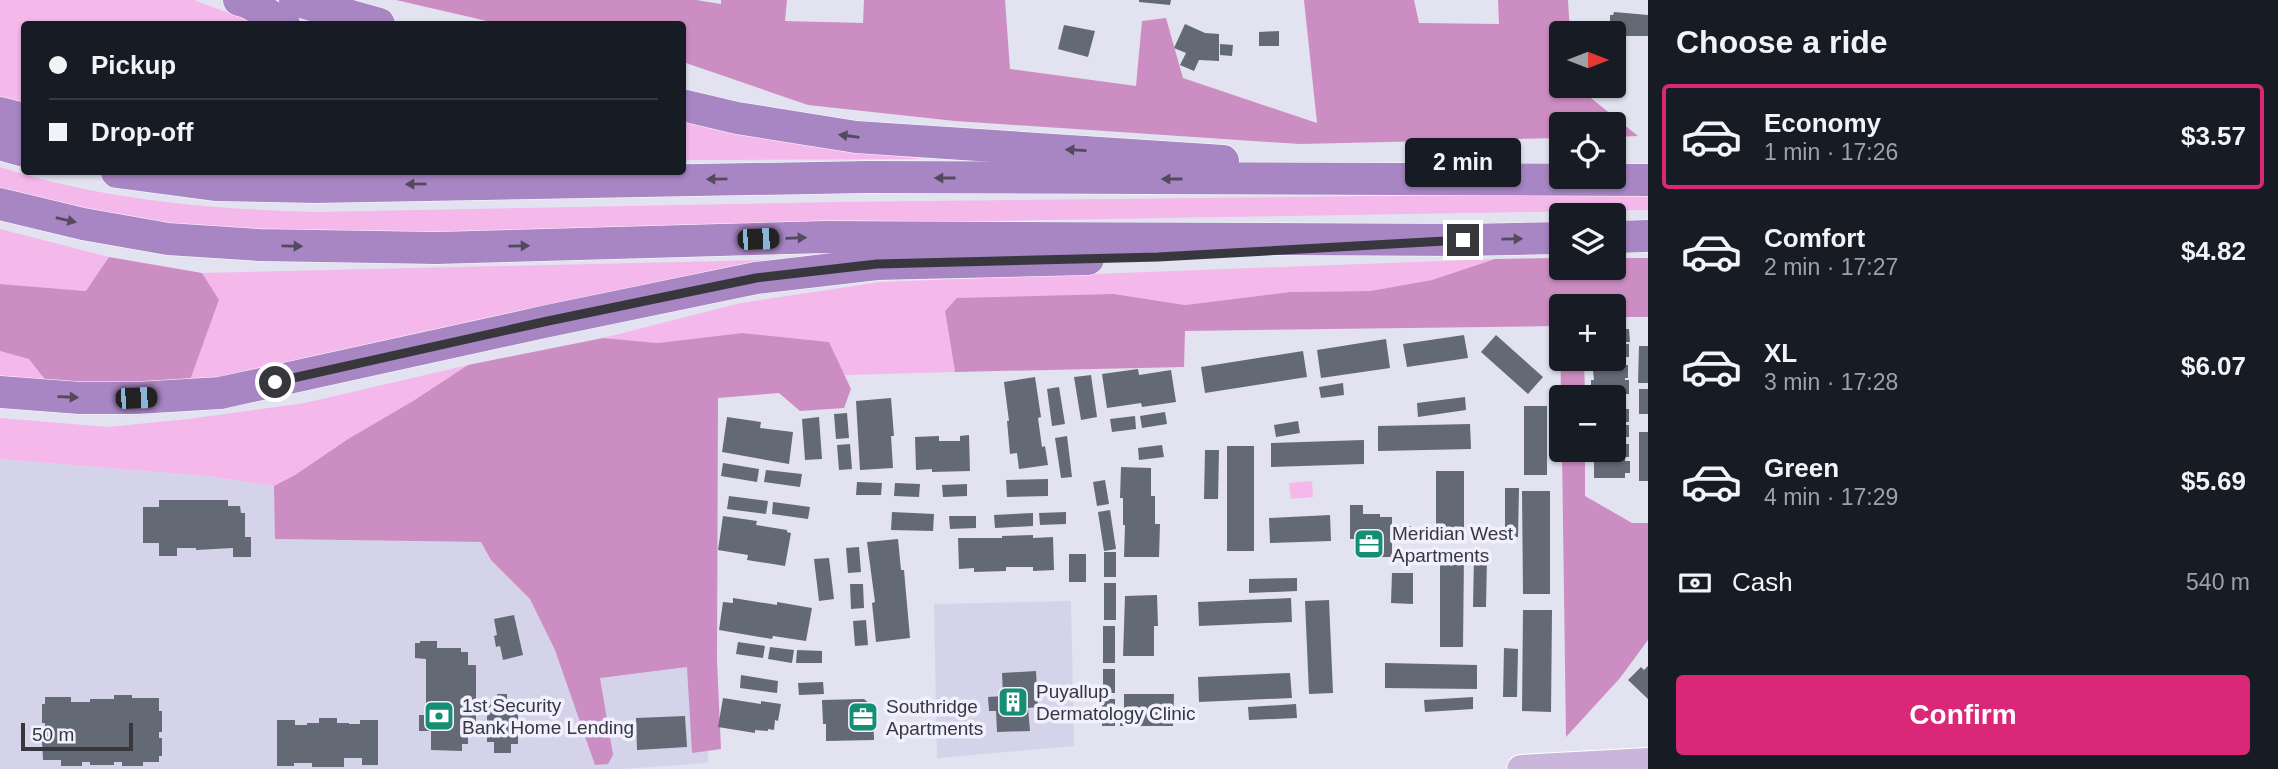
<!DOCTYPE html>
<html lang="en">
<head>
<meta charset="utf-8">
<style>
	:root { --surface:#171b24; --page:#242831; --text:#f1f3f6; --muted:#9ea1a6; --line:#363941; --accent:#db2777 }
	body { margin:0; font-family:Arial,sans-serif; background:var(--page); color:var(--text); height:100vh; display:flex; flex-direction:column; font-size:26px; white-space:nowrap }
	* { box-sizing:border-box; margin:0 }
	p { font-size:23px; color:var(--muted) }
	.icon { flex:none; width:38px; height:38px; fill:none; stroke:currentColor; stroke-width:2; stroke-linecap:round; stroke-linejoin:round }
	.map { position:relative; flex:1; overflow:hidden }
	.sheet { display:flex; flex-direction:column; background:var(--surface); width:630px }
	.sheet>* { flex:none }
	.hud { position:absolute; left:21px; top:21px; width:665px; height:154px; border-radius:7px; box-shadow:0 2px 5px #0004; display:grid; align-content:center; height:154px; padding:0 28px; background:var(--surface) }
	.needle { width:46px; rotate:90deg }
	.controls { position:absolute; left:1549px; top:21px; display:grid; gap:14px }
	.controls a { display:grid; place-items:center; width:77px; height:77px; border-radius:7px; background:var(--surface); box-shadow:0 2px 5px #0004; font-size:35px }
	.scale { position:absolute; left:21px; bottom:18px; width:112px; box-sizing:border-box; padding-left:7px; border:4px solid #38373d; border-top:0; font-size:19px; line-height:24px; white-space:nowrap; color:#38373d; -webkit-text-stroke:5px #f0f0fe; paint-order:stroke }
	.end { position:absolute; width:32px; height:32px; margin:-16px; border:9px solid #38373d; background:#fff; box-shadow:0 0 0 4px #fff }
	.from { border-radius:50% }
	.bubble { position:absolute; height:49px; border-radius:7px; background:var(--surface); box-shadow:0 2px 5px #0004; font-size:23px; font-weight:600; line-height:49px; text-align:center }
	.car { position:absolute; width:21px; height:42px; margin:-21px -10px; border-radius:9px; box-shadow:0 0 5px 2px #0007; background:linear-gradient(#222 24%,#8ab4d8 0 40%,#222 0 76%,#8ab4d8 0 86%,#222 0) }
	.hud b { display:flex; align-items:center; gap:24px; height:66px; font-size:26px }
	.hud b+b { border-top:2px solid var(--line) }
	.hud i { width:18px; height:18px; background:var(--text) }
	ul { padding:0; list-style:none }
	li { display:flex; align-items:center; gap:21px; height:105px; margin:0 14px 10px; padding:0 14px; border:4px solid transparent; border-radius:7px }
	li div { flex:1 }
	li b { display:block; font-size:26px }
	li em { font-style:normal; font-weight:600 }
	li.selected { border-color:var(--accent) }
	li>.icon { width:63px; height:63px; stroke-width:1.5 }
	h2 { padding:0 28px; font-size:32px; line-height:84px }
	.pay { display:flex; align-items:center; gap:18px; height:77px; padding:0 28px; font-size:26px }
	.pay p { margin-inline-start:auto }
	.action { display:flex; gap:14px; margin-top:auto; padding:14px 28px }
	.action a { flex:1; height:80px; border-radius:7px; background:var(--accent); color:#fff; font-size:28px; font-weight:600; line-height:80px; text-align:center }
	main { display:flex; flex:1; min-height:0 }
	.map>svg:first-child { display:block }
</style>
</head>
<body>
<main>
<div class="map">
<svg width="1648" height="769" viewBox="0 0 1648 769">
	<rect width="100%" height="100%" fill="#e2e2f1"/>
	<!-- built -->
	<g fill="#d4d3e9">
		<path d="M0 459 208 476 274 486 276 539 703 546 708 763 624 769H0Z"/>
		<path d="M1071 601 1074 746 937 758 934 604Z"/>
	</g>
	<!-- green -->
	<g fill="#f4b8ea">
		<path d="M0 0H194L258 24H24V107L0 101Z"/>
		<path d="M682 120 778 139 920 159 683 160Z"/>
		<path d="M0 167C101 200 209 209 315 212L837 202 1648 193V210L988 221 388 234 184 230 96 213 0 189Z"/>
		<path d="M0 229 109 257 87 291 0 284Z"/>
		<path d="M847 258 332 357 189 383 219 301 202 273Z"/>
		<path d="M1495 259 1432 280 1370 291 1290 292 1185 305 1114 294 945 312 955 372 844 375 829 342 742 333 658 343 603 338 741 303 881 282Z"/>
		<path d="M0 351 29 359 53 390 0 380Z"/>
		<path d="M468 365 413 401 348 439 295 475 274 486 208 476 0 459V418L108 427 188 419 305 403Z"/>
		<path d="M1312 481 1313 497 1291 499 1289 483Z"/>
	</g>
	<!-- forest -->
	<g fill="#cc8ec2">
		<path d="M396 0H696L721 4V0H787L785 21 863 23 864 0H1005L1010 69 1136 86 1142 21 1166 18 1183 78 1317 123 1304 0H1414L1419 23 1499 24 1498 0H1568L1570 33H1561V86H1576L1638 136 1614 137V124H1561V138L1300 144 955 121 808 105 683 62 682 24H500Z"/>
		<path d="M109 257 202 273 219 300 189 383 53 390 29 359 0 351V284L86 291Z"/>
		<path d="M1561 258V268H1614V258H1648V317H1614V306H1561V359H1584L1585 397H1561L1560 326 1185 331 1184 367 955 372 945 311 957 298 1114 294 1185 305 1290 292 1370 291 1432 280 1495 259Z"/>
		<path d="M742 333 829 342 851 389 844 408 800 411 779 393 718 398 717 660 721 749 692 753 687 667 600 678 613 755 608 764 595 765 555 650 530 599 491 560 481 542 275 539 274 486 295 475 348 439 413 401 468 365 603 338 658 343Z"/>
		<path d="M1562 450H1585V496L1632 523H1648V640L1620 678 1566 737Z"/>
	</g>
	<!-- building -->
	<g fill="#646a75">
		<path d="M1139 0H1171L1170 5 1139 2Z"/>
		<path d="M1614 12 1648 15V36H1614V33H1610V15H1613Z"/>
		<path d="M1185 24 1205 33 1219 34V61L1199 60 1194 71 1180 65 1186 53 1174 48Z"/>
		<path d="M1064 25 1095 31 1088 57 1058 49Z"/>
		<path d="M1279 31V46H1259V32Z"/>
		<path d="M1220 44 1233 45 1232 56 1220 55Z"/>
		<path d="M1614 324H1625V329H1629L1630 342H1625V344H1629V357H1624V365H1628V378H1625V380H1629V394H1625L1626 397H1595V394H1591V380H1594L1592 361 1594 359H1614Z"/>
		<path d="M1464 335 1468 358 1407 367 1403 344Z"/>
		<path d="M1496 335 1543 377 1528 394 1481 352Z"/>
		<path d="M1386 339 1390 368 1321 378 1317 350Z"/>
		<path d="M1639 346H1648V383H1638Z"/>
		<path d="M1303 351 1307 377 1205 393 1201 367Z"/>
		<path d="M1138 369 1139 375 1171 370 1176 402 1142 407 1141 403 1107 408 1102 374Z"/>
		<path d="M1091 375 1097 417 1081 420 1074 377Z"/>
		<path d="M1035 377 1041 417 1038 418 1042 447 1045 446 1048 465 1019 469 1017 453 1010 454 1007 421H1009L1004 382Z"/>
		<path d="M1343 383 1344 395 1321 398 1319 387Z"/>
		<path d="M1059 387 1065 424 1052 426 1047 389Z"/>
		<rect x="1639" y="389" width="9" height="25"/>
		<path d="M1465 397 1466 410 1418 417 1417 403Z"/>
		<path d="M891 398 894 436H891L893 468 860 470 856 401Z"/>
		<path d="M1614 405H1625V409H1629V422H1626V425H1629V437H1626V444H1629V457H1625V461H1630V473H1625V478H1594V450H1614Z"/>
		<rect x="1524" y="406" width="23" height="69"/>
		<path d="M1165 412 1167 424 1142 428 1140 416Z"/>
		<path d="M847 413 849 438 836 439 834 414Z"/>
		<path d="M1135 416 1136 429 1112 432 1110 419Z"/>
		<path d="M727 417 761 422 760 428 793 432 789 464 722 452Z"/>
		<path d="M819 417 822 459 805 460 802 419Z"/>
		<path d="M1298 421 1300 433 1276 437 1274 425Z"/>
		<path d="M1470 424 1471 449 1378 451V426Z"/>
		<rect x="1639" y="432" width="9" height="49"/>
		<path d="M969 435 970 471 932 472V469L916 470 915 437 939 436V441H960V436Z"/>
		<path d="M1067 436 1072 477 1061 478 1055 438Z"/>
		<path d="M1364 440V464L1271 467V443Z"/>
		<path d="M850 444 852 469 839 470 837 445Z"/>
		<path d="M1162 445 1164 457 1139 460 1138 448Z"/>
		<rect x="1227" y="446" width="27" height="105"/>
		<path d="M1205 450H1219L1218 499H1204Z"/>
		<path d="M723 463 759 469 757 482 721 476Z"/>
		<path d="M1121 467 1151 468V496H1155V524H1160L1159 557H1124L1125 525H1123V498H1120Z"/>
		<path d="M766 470 802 474 800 487 764 482Z"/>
		<rect x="1436" y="471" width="28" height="69"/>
		<path d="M1048 479V496L1007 497 1006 480Z"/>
		<path d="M1105 480 1109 504 1097 506 1093 482Z"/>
		<path d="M857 482 882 483 881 495H856Z"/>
		<path d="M895 483 920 484 919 497 894 496Z"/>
		<path d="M967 484V496L943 497 942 485Z"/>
		<path d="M1505 488H1519L1518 537H1505Z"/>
		<path d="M1522 491H1550V594H1523Z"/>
		<path d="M729 496 768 501 766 514 727 509Z"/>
		<path d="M159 500H228V506H240L241 513H245V537H251V557H233V548L196 550V548H177V556H159V543H143V507H159Z"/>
		<path d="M773 502 810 507 808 519 772 514Z"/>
		<path d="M1350 505H1363V514H1380V517H1392V527H1396V540H1392V557H1375V546H1359V539H1350Z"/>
		<path d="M1110 510 1116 549 1104 551 1098 512Z"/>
		<path d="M892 512 934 514 933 531 891 530Z"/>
		<path d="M1066 512V524L1040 525 1039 513Z"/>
		<path d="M1033 513V526L995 528 994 515Z"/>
		<path d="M1330 515 1331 541 1270 543 1269 518Z"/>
		<path d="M723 516 757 521 756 525 787 530V532L791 533 785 566 747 560 748 555 718 550Z"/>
		<path d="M949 516H976V528L950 529Z"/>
		<rect x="1400" y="526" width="11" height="14"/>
		<path d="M1033 535V538L1053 537 1054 570 1033 571V567H1006V571L974 572V568L959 569 958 538H1002V536Z"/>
		<path d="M898 539 901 570H904L910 638 876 642 872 603 875 602 867 542Z"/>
		<path d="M859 547 861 572 848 573 846 548Z"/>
		<rect x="1104" y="552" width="12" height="25"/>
		<rect x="1069" y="554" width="17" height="28"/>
		<path d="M1440 554H1464L1463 647H1440Z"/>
		<path d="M829 558 834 599 819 601 814 559Z"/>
		<path d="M1474 558H1487L1486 607H1473Z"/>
		<path d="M1392 573H1413V604L1391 603Z"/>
		<path d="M1297 578V591L1249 593V579Z"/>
		<rect x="1104" y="583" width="12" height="37"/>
		<path d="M850 584H863L864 608 851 609Z"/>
		<path d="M1157 595 1158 626H1154V656H1123L1125 596Z"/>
		<path d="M733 598 777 605V602L812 608 806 641 773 636 772 639 719 630 723 602 733 603Z"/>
		<path d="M1291 598 1292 622 1199 626 1198 602Z"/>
		<path d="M1329 600 1333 693 1309 694 1305 601Z"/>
		<path d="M1523 610H1552L1551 712 1522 711Z"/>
		<path d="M514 615 523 655 503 660 500 646 496 647 494 636 497 635 494 619Z"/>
		<path d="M866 620 868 645 855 646 853 621Z"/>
		<rect x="1103" y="626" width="12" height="37"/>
		<path d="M420 641H437V648H461V652H468V665H476V731H468V744H462V751L431 750V731H419V715H426V659L415 658V643H420Z"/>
		<path d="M738 642 765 646 763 658 736 654Z"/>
		<path d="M770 647 794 650 792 663 768 659Z"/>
		<path d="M1504 648 1518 649 1517 697H1503Z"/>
		<path d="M797 650 822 651V663H796Z"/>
		<path d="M1385 663 1477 665V689L1385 688Z"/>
		<path d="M1648 666V699L1628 680 1641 667 1644 670Z"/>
		<rect x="1103" y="669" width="12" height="24"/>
		<path d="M1036 671 1038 707 1028 708 1030 731 997 732 996 711H989L988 697 1003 696 1002 673Z"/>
		<path d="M1290 673 1292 698 1199 702 1198 677Z"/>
		<path d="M741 675 778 681 777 693 740 688Z"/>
		<path d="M823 682 824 694 799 695 798 683Z"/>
		<path d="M497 694H507V700H518V744H511V753H494V742H487V701H497Z"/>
		<path d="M1124 694H1174L1173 726H1120V709H1124Z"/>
		<path d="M114 695H132V698H159V711H162V732H159V738H162V756H159V762H143V766H122V762H114V765H90V762H82V766H61V760H43L42 741H45V723H42V704H45V697H71V702H90V699H114Z"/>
		<path d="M1473 697V709L1425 712 1424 700Z"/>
		<path d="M723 698 761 704V701L781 704 778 721 775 720 774 730 768 729V731L755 730V733L718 727Z"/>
		<path d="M864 699 873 707 874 740 826 741V724H823L822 700Z"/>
		<rect x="1102" y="699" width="13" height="27"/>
		<path d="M1296 704 1297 718 1249 720 1248 707Z"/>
		<path d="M685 716 687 747 637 750 636 718Z"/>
		<path d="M319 718H337V723H349V724H360V720H378V765H362V758H344V767H312V763H294V766H277V720H295V725H307V723H319Z"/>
	</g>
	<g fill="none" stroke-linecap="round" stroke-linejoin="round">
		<!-- primary casing -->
		<g stroke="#fff" stroke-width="30">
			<path id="primary" d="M1521 769 1648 762"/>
		</g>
		<!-- motorway casing -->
		<g stroke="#fff" stroke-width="33">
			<g id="motorway">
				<path d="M239 0 249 3 284 24"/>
				<path d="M295 0 379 24"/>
				<path d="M682 105 737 118 856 137 1223 161"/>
				<path d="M0 113 24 119"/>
				<path d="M0 144 24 151"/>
				<path d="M117 172 215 185 315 187 866 177 1648 180"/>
				<path d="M0 204 83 224 168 239 259 245 436 248 826 237 1463 240 1561 238"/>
				<path d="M1614 237 1648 236"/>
				<path d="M0 392 80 398H136L220 393 548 321 756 278 877 264 1088 259"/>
			</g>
		</g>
		<!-- primary -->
		<use href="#primary" stroke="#cbb6db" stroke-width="28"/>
		<!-- motorway -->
		<use href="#motorway" stroke="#a885c3" stroke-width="32"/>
	</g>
	<!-- one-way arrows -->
	<defs><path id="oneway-solid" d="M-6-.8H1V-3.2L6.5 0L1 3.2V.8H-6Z" transform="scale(1.75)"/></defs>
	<g fill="#544a5e">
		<use href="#oneway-solid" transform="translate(849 136) rotate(-172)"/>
		<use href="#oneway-solid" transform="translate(1076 150) rotate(-177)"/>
		<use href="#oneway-solid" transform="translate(945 178) rotate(-180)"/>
		<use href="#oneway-solid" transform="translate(717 179) rotate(179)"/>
		<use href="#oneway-solid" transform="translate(1172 179) rotate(-180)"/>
		<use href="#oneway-solid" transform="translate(416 184) rotate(179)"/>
		<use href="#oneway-solid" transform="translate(66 220) rotate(13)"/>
		<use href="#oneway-solid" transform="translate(796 238) rotate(-2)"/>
		<use href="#oneway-solid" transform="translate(1512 239) rotate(-1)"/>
		<use href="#oneway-solid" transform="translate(292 246) rotate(1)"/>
		<use href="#oneway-solid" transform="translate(519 246) rotate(-1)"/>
		<use href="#oneway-solid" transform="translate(68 397) rotate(2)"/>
	</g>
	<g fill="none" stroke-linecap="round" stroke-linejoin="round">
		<!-- route -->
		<path stroke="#38373d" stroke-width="9" d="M275 382 548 321 756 278 877 264 1158 257 1463 240"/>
	</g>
	<!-- icons -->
	<defs>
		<g id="office-square" transform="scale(1.575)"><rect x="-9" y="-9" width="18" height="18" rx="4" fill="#148f74" stroke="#f0f0fe"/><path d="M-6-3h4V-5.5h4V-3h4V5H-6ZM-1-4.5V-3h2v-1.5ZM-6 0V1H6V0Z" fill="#fff"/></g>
		<g id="building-square" transform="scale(1.575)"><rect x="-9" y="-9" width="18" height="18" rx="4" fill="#148f74" stroke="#f0f0fe"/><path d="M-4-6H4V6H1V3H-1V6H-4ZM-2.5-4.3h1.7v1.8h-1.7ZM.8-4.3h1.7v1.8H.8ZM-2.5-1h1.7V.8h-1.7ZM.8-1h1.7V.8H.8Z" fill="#fff"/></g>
		<g id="bank-square" transform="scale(1.575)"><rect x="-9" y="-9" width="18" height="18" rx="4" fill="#148f74" stroke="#f0f0fe"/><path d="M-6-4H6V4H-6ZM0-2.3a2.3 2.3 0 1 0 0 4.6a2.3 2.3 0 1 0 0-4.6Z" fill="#fff"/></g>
	</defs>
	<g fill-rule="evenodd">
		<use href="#office-square" x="1369" y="544"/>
		<use href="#building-square" x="1013" y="702"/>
		<use href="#bank-square" x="439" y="716"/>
		<use href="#office-square" x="863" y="717"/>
	</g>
	<g text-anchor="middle" stroke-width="7" stroke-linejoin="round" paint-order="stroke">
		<!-- poi labels -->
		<g font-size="19" fill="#38373d" stroke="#f0f0fe" text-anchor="start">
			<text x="1392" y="540">Meridian West<tspan x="1392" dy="22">Apartments</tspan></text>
			<text x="1036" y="698">Puyallup<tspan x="1036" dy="22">Dermatology Clinic</tspan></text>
			<text x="462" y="712">1st Security<tspan x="462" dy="22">Bank Home Lending</tspan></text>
			<text x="886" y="713">Southridge<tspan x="886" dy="22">Apartments</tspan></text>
		</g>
	</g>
</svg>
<div class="controls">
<a><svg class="needle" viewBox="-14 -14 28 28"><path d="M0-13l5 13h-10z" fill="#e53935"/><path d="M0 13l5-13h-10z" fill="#9ea1a6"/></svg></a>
<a><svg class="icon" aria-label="locate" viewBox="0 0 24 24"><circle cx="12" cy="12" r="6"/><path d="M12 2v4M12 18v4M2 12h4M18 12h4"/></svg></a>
<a><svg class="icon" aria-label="layers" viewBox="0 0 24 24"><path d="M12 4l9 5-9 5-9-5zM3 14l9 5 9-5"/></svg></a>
<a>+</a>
<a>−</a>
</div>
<div class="scale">50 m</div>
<i class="end from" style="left:275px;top:382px"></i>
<i class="end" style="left:1463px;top:240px"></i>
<div class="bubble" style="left:1405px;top:138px;width:116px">2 min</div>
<i class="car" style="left:758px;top:239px;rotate:88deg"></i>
<i class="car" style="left:136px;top:398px;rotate:88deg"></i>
<div class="hud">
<b><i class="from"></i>Pickup</b>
<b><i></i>Drop-off</b>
</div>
</div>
<section class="sheet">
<h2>Choose a ride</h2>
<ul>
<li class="selected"><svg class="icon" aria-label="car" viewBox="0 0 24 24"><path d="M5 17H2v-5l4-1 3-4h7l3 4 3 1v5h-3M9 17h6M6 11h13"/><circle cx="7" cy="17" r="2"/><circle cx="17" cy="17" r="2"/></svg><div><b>Economy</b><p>1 min · 17:26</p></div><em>$3.57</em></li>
<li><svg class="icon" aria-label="car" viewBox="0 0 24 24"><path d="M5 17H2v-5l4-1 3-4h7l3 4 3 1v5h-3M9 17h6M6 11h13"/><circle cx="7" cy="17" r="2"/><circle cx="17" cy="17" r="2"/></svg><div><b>Comfort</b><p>2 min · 17:27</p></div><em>$4.82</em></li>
<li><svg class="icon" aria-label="car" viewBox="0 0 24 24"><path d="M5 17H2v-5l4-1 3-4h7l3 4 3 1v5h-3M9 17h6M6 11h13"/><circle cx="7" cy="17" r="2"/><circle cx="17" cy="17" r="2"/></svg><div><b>XL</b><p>3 min · 17:28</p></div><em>$6.07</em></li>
<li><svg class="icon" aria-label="car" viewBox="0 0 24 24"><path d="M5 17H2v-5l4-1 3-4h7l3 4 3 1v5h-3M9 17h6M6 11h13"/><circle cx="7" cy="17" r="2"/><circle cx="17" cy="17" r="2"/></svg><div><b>Green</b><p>4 min · 17:29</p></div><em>$5.69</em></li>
</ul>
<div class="pay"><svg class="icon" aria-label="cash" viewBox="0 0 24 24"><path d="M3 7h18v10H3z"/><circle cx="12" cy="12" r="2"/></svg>Cash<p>540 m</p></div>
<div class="action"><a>Confirm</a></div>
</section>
</main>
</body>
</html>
